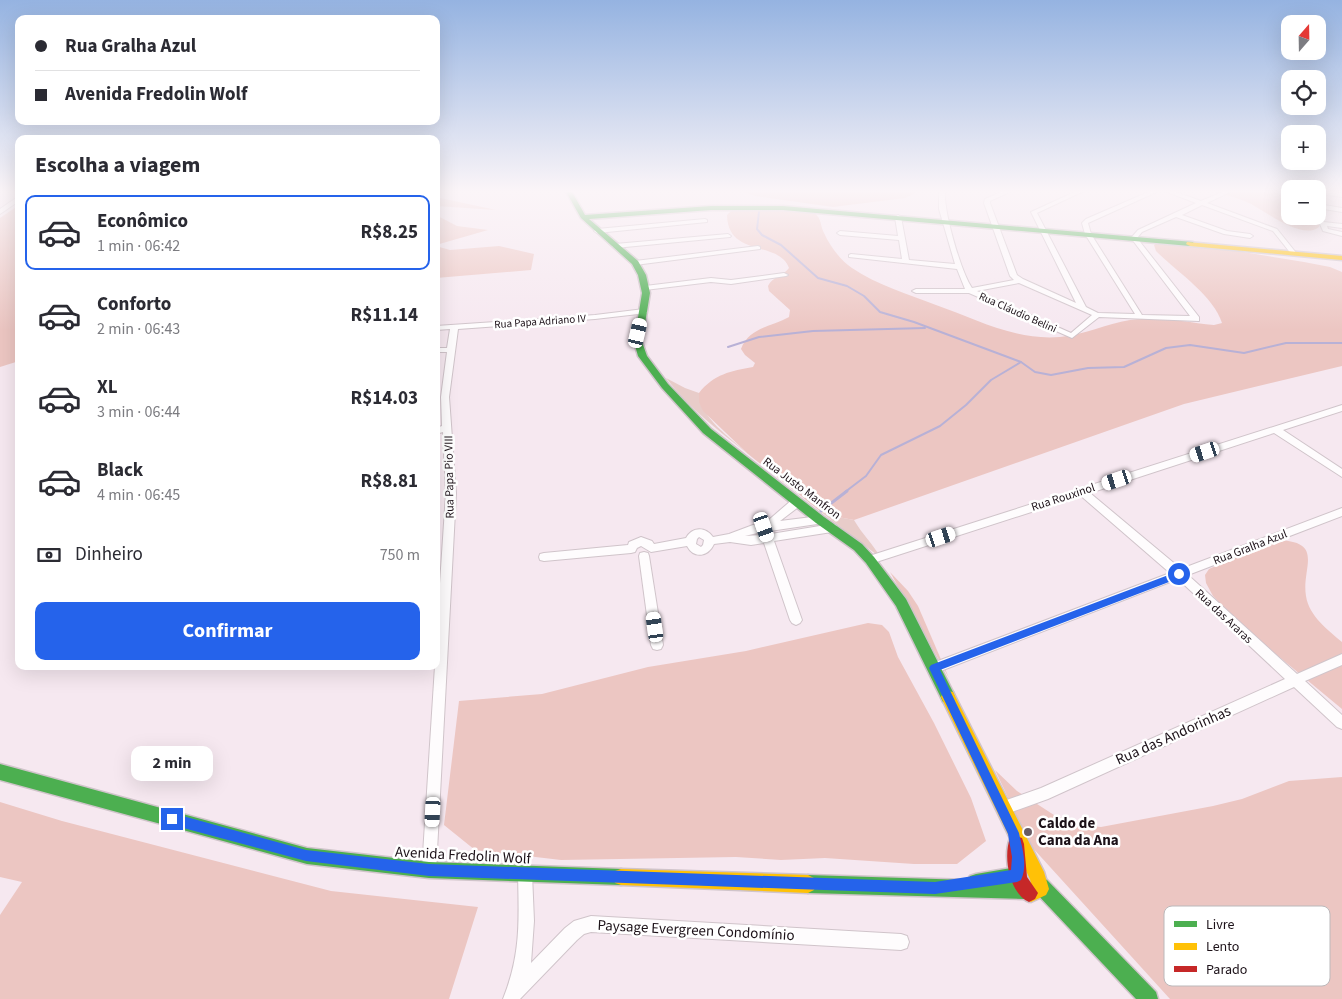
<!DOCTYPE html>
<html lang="pt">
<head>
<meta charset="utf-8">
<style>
	:root { --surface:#fff; --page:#f7f7f7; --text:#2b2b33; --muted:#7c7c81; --line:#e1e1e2; --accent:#2563eb }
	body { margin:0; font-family:"Source Sans 3",sans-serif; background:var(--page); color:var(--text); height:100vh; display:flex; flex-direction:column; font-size:19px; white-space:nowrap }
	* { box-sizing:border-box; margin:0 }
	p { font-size:16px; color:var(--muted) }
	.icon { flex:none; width:28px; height:28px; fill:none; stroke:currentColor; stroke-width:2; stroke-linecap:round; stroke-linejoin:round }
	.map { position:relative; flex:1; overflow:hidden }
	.details { position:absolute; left:15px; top:135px; width:425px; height:535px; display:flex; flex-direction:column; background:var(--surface); border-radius:10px; box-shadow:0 5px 20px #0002 }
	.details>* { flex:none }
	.banner { position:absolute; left:15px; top:15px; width:425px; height:110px; border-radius:10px; box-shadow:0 5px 20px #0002; display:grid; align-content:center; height:110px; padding:0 20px; background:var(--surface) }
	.needle { width:32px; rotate:20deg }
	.tools { position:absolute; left:1281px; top:15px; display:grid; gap:10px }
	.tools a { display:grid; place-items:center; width:45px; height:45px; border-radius:10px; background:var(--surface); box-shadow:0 5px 20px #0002; font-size:25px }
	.end { position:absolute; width:22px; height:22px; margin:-11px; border:6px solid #2563eb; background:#fff; box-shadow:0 0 0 2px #fff }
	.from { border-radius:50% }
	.bubble { position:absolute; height:35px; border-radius:10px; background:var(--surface); box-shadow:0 5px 20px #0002; font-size:16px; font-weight:700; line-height:35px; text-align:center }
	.car { position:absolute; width:15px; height:30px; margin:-15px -8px; border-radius:6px; box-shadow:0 0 4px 1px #0007; background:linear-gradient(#fff 24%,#345 0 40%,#fff 0 76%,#345 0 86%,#fff 0) }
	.banner b { display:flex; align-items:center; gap:18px; height:48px; font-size:19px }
	.banner b+b { border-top:1px solid var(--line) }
	.banner i { width:12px; height:12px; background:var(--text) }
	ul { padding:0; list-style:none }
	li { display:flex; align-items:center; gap:15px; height:75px; margin:0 10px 8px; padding:0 10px; border:2px solid transparent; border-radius:10px }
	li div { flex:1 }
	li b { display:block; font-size:19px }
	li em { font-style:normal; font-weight:700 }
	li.current { border-color:var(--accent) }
	li>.icon { width:45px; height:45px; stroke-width:1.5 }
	h2 { padding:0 20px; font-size:22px; line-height:60px }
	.pay { display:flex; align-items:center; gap:12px; height:55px; padding:0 20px; font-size:19px }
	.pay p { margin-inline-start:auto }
	.button { display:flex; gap:10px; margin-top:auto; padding:10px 20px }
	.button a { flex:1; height:58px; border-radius:10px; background:var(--accent); color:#fff; font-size:20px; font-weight:700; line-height:58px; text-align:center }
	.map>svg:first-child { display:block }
</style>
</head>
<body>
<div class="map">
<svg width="1342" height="999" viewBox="0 0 1342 999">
	<rect width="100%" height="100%" fill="#f6e8f0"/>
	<!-- green -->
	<g fill="#e8ccc9">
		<path d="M666 378 685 388 699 393C700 418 731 438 748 454 719 431 689 408 666 378Z"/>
		<path d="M821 512 838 517 854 520C862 534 873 544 881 558Z"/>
	</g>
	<!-- forest -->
	<g fill="#ecc6c2">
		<path d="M739 190H913L915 191 914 194 905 198 833 207 755 196Z"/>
		<path d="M1212 190H1273L1290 201V216H1318V214L1321 218 1319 227C1302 241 1264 210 1249 203 1237 197 1224 195 1212 190Z"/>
		<path d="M436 197 496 210 436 206Z"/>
		<path d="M19 205V361L0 367V218Z"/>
		<path d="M738 208 814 213C822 218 820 226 824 233 830 246 840 260 852 268 877 285 908 294 936 305 976 319 1016 341 1060 337 1084 335 1106 324 1130 320 1158 316 1186 322 1214 325L1222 323C1214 296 1176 271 1156 251L1154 245 1157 243 1237 251 1304 262 1330 267 1342 272V366L1184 404 854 520 838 517 821 512 748 454 703 411 699 402V393C714 374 731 371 753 367L755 363 745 355 741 349C749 327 772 327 789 317L790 310 769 291 768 286C772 277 783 276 789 268 779 240 728 258 727 215L732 210Z"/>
		<path d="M436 215 457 226 488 230 436 245Z"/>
		<path d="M436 246 450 250 499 246 534 254 531 270 436 278Z"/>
		<path d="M1273 540C1327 540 1301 567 1306 596 1309 616 1328 630 1342 642V709L1237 622 1213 596 1206 583 1205 575 1209 569Z"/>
		<path d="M890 572 908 591 918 606 949 678Z"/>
		<path d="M868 623 882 625 889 632 898 657 934 723 971 798 986 841 957 864H914L825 858 781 860 736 857 561 860 475 850 444 825 459 701 542 694 648 667 746 651Z"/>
		<path d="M995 770 1017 791 1054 815 1081 825 1101 827 1213 806 1242 799 1289 781 1342 777V999H1170L1031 846Z"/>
		<path d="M0 802 62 821 331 891 478 907 449 999H0V915L22 882 0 877Z"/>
	</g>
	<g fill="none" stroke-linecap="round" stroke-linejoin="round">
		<!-- stream-far1 -->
		<g stroke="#b8b1d6" stroke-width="2">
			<path d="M759 212 757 229 762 235 781 245 818 278 847 286 864 296 880 312 914 322 1021 362 1035 372 1051 375 1088 368 1124 367 1166 348 1190 345 1244 353 1286 343H1342"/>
			<path d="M728 347 759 337 813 331 925 328"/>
			<path d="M845 492 866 476 881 455 940 426 966 405 991 380 1021 362"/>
		</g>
		<!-- stream -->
		<path stroke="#b8b1d6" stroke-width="3" d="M821 511 847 491"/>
		<!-- street casing -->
		<g stroke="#d0c4ca" stroke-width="2">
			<g id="street">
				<path d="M939 190H945C943 210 961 272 972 288L1014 280 1010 276 984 203 985 199 1006 190H1014L990 201V203L1017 275 1023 279 1076 303 1031 212 1079 190H1086L1037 213 1086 307 1098 313 1135 314 1085 234 1082 223 1086 219 1153 190H1161L1088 223 1091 234 1142 315 1190 316 1131 238 1138 230 1196 203 1162 190H1170L1201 201 1227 190H1234L1207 203 1277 229 1297 254 1292 255 1273 231 1202 205 1182 215 1227 231 1250 234 1253 236 1250 238 1224 234 1176 217 1142 232 1137 238 1199 317V321L1099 317 1072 338 969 293H916L912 291 916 289H965L957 269 849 257V255L851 254 902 259 899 240 840 235 837 233 840 231 898 236 895 217 898 215 901 217 909 260 955 264 939 209ZM1019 283 1092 315 1071 333 977 291Z"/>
				<path d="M1318 190 1342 193V197L1318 193Z"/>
				<path d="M19 196V201L0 214V209Z"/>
				<path d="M1318 204 1342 208V212L1318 208Z"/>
				<path d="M705 219 707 220V222L597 233 594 231 597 229Z"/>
				<path d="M1323 222 1342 224V228L1327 226 1328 229 1342 232V236L1323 231 1320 224Z"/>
				<path d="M728 234 731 236 730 237 615 248 612 246 615 244Z"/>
				<path d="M758 246 760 247V249L635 265 632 263 635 261Z"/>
				<path d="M784 273 788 275 786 276 731 284 711 282 645 290 641 288 645 286 711 278 731 280Z"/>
				<path d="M644 309H647V313L595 319 458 329 449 397 456 493 436 870 434 875 429 877 424 875 422 870 435 666H436V644L446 493 443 432 436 434V428L442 426 441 397 447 352H436V348H447L450 329 436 330V326L595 315Z"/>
				<path d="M1342 405V411L1283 430 1342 469V477L1274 433 1090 493 1181 569 1342 508V516L1188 575 1297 674 1342 654V665L1305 681 1342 715V729L1337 727 1294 687 1048 799 1003 815 998 813 996 808 998 803 1041 788 1285 679 1178 579 938 672 934 673 930 672 928 668 930 664 1170 573 1081 496 870 564 866 563 865 560 866 557Z"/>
				<path d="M797 498 802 502 801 505 780 521 820 516 824 517 825 520 824 523 770 531 771 534 832 524 836 525 837 528 836 531 832 532 774 541 802 620 800 623 796 625 792 623 790 620 764 543 751 545 730 542 714 544C708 557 694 559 687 546L651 552 641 546 637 548 635 552 631 553 544 561 540 560 539 557 540 554 544 553 628 545 629 542 641 537 652 541 654 544 686 538C692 527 705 526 713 537L729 534 753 525 764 524 793 499ZM761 532 762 535 745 536ZM699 537 704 540 703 545 701 547 696 544 697 539Z"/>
				<path d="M644 552 648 553 649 556 663 645 661 649 657 650 653 649 651 645 639 556 640 553Z"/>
				<path d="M525 867 530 869 532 874 534 921 531 963 565 928 574 921 591 916 901 934 907 936 909 942 907 948 901 950 591 932 584 934 577 940 520 999H503C521 954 519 921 518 874L520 869Z"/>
			</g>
		</g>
		<!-- fast casing -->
		<g stroke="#d0c4ca" stroke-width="3">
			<g id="fast">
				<path d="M565 190H571L585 215 711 206H783L1193 242 1194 244 1190 246 783 210H711L589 219 638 261 646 275 650 293 642 342 647 356 668 384 711 429 824 517 862 544 874 557 906 599 953 692 955 697 953 702 948 703 943 702 896 606 866 563 854 550 816 523 703 433 662 388 638 356 634 342 642 293 638 275 632 264 581 218Z"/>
				<path d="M0 764 307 848 429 862 621 869 627 871 629 877 627 883 621 885 429 878 307 864 0 780Z"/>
				<path d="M1017 867 1023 869 1025 875 1022 881 1030 884 1033 890 1030 896 1024 899 808 893 802 890 799 884 802 878 808 875 968 880 970 876 976 874Z"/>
				<path d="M1041 877 1047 880 1156 992 1158 999H1136L1035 892 1032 886 1035 880Z"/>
			</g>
		</g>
		<!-- slow casing -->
		<g stroke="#d0c4ca" stroke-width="3">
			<g id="slow">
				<path d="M1187 242 1342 256V260L1190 246 1186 244Z"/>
				<path d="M948 691 953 692 1044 872 1049 889 1046 895 1031 902 1025 899 1022 893 1025 887 1031 884 1030 879 941 697 943 692Z"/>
				<path d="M621 869 808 875 814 878 817 884 814 890 808 893 621 885 615 883 613 877 615 871Z"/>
			</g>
		</g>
		<!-- jam casing -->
		<g stroke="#d0c4ca" stroke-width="3">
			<path id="jam" d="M1016 836 1022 838 1024 844 1027 877 1038 893 1035 899 1029 902C1009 893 1003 857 1010 838Z"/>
		</g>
		<!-- street -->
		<use href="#street" fill="#fefcfd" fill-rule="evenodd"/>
		<!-- fast -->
		<use href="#fast" fill="#4caf50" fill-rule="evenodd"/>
		<!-- slow -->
		<use href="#slow" fill="#ffc107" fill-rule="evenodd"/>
		<!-- jam -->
		<use href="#jam" fill="#c62828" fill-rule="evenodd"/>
	</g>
	<!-- sky -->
	<linearGradient id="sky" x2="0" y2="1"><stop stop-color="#95b3e1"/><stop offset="0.58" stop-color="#fbf5f8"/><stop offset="1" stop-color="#fbf5f8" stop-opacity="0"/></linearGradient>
	<rect width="1342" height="330" fill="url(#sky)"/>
	<!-- route -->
	<path fill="#2563eb" d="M1179 571 1182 572V577L940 670 1019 833C1022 848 1028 865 1021 880L1017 882 935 894 429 876 306 861 172 825 168 823 167 819 168 815 172 813 306 850 429 864 935 882 1011 870 1012 857 1008 834 929 668 931 665Z"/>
	<!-- markers -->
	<circle fill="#685c64" stroke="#fff" stroke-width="2" cx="1028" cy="832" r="5"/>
	<g text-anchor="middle" stroke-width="5" stroke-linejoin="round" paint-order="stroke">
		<!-- far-street labels -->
		<g font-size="11" fill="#1c1118" stroke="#fff">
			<text transform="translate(1018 312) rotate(24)" y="4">Rua Cláudio Belini</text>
			<text transform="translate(540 321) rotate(-4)" y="4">Rua Papa Adriano IV</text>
		</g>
		<!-- street labels -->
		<g font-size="12" fill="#1c1118" stroke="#fff">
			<text transform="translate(449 477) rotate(-91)" y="4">Rua Papa Pio VIII</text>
			<text transform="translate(802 488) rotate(37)" y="4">Rua Justo Manfron</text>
			<text transform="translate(1063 497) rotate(-18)" y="4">Rua Rouxinol</text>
			<text transform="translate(1250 547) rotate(-21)" y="4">Rua Gralha Azul</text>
			<text transform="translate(1224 616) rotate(43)" y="4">Rua das Araras</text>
		</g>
		<!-- near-street labels -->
		<g font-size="15" fill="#1c1118" stroke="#fff">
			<text transform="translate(1173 735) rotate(-24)" y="5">Rua das Andorinhas</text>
			<text transform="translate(463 855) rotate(3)" y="5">Avenida Fredolin Wolf</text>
			<text transform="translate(696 930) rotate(3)" y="5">Paysage Evergreen Condomínio</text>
		</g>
		<!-- near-poi labels -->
		<g font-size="15" font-weight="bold" fill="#1c1118" stroke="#fff" text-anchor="start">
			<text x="1038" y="828">Caldo de<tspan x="1038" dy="17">Cana da Ana</tspan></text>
		</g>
	</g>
	<!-- legend -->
	<rect x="1164" y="906" width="166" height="80" rx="8" fill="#fff" stroke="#bbb8ba" stroke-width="1"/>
	<rect x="1174" y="921" width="23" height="6" fill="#4caf50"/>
	<rect x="1174" y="943" width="23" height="7" fill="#ffc107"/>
	<rect x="1174" y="966" width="23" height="6" fill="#c62828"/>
	<g font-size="14" fill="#1c1118">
		<text x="1206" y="929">Livre</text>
		<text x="1206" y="951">Lento</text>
		<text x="1206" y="974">Parado</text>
	</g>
</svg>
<div class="tools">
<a><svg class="needle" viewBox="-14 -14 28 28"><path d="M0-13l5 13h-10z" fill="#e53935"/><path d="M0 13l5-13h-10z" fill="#7c7c81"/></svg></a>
<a><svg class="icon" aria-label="locate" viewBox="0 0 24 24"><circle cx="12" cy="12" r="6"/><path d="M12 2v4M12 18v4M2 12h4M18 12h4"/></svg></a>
<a>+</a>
<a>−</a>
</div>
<i class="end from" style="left:1179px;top:574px"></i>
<i class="end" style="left:172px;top:819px"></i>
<div class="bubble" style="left:131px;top:746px;width:82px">2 min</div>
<i class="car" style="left:638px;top:333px;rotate:13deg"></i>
<i class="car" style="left:1205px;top:452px;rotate:252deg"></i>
<i class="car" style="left:1117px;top:480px;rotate:252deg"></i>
<i class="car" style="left:764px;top:527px;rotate:161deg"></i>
<i class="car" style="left:941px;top:537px;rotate:72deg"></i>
<i class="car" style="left:655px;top:627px;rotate:352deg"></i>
<i class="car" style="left:433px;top:812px;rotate:183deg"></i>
<div class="banner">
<b><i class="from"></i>Rua Gralha Azul</b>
<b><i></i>Avenida Fredolin Wolf</b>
</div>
<section class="details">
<h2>Escolha a viagem</h2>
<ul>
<li class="current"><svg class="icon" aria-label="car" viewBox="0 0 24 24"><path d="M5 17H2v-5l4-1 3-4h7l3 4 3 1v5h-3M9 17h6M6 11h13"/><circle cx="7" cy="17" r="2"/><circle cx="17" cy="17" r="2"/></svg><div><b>Econômico</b><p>1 min · 06:42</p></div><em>R$8.25</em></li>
<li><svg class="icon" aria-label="car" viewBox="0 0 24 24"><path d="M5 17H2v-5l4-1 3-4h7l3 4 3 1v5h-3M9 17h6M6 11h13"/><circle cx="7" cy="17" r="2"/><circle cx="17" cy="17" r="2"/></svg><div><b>Conforto</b><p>2 min · 06:43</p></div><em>R$11.14</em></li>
<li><svg class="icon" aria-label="car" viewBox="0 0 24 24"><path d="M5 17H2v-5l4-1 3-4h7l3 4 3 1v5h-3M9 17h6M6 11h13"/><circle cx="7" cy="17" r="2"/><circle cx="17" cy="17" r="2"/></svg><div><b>XL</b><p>3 min · 06:44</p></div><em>R$14.03</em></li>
<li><svg class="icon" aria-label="car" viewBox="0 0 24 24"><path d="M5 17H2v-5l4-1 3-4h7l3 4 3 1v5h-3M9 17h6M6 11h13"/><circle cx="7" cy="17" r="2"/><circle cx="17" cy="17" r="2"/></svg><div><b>Black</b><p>4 min · 06:45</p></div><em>R$8.81</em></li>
</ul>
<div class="pay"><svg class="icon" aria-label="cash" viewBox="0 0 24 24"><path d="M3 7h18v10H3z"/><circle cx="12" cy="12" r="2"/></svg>Dinheiro<p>750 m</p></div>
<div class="button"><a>Confirmar</a></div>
</section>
</div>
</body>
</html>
